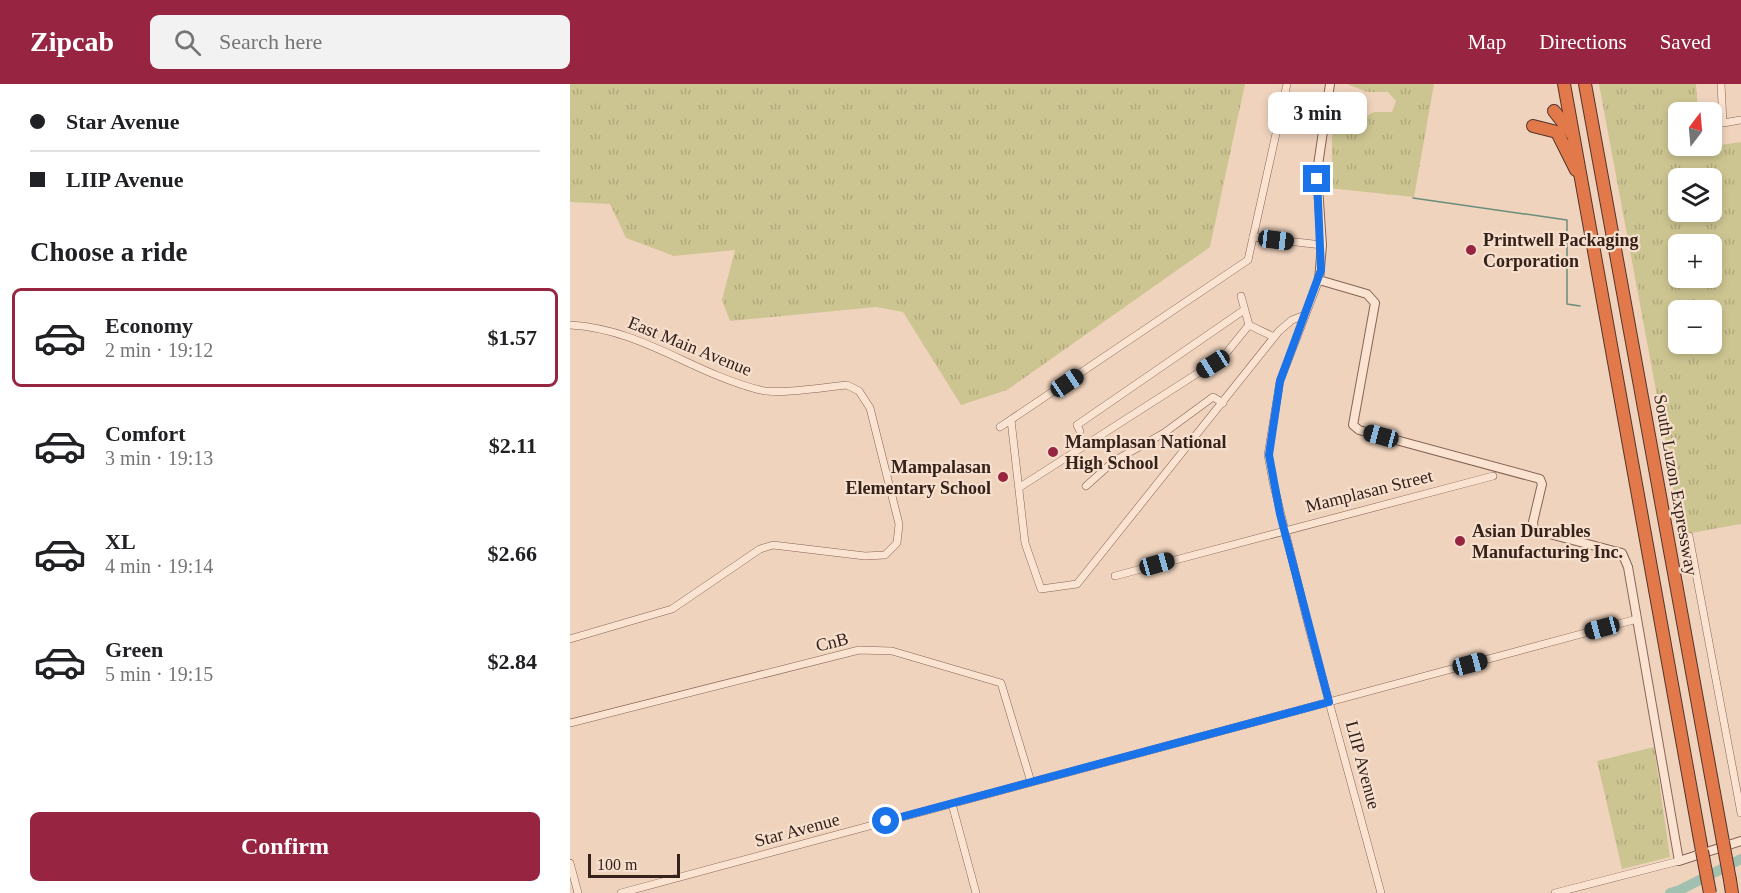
<!DOCTYPE html>
<html lang="en">
<head>
<meta charset="utf-8">
<style>
	:root { --surface:#fff; --page:#f2f2f2; --text:#202124; --muted:#757577; --line:#e0e0e0; --accent:#972542 }
	body { margin:0; font-family:Georgia,serif; background:var(--page); color:var(--text); height:100vh; display:flex; flex-direction:column; font-size:22px; white-space:nowrap }
	* { box-sizing:border-box; margin:0 }
	p { font-size:20px; color:var(--muted) }
	.icon { flex:none; width:33px; height:33px; fill:none; stroke:currentColor; stroke-width:2; stroke-linecap:round; stroke-linejoin:round }
	.map { position:relative; flex:1; overflow:hidden }
	.sheet { display:flex; flex-direction:column; background:var(--surface); width:570px }
	.sheet>* { flex:none }
	.hud { display:grid; align-content:center; height:132px; padding:0 30px; background:var(--surface) }
	.needle { width:39px; rotate:16deg }
	.buttons { position:absolute; left:1098px; top:18px; display:grid; gap:12px }
	.buttons a { display:grid; place-items:center; width:54px; height:54px; border-radius:9px; background:var(--surface); box-shadow:0 3px 9px #0003; font-size:30px }
	.scale { position:absolute; left:18px; bottom:15px; width:92px; box-sizing:border-box; padding-left:6px; border:3px solid #36211b; border-top:0; font-size:16px; line-height:21px; white-space:nowrap; color:#36211b; -webkit-text-stroke:4px #f6e0cd; paint-order:stroke }
	.end { position:absolute; width:27px; height:27px; margin:-14px; border:8px solid #1a73e8; background:#fff; box-shadow:0 0 0 3px #fff }
	.from { border-radius:50% }
	.bubble { position:absolute; height:42px; border-radius:9px; background:var(--surface); box-shadow:0 3px 9px #0003; font-size:20px; font-weight:800; line-height:42px; text-align:center }
	.car { position:absolute; width:18px; height:36px; margin:-18px -9px; border-radius:8px; box-shadow:0 0 4px 2px #0007; background:linear-gradient(#222 24%,#8ab4d8 0 40%,#222 0 76%,#8ab4d8 0 86%,#222 0) }
	.hud b { display:flex; align-items:center; gap:21px; height:57px; font-size:22px }
	.hud b+b { border-top:2px solid var(--line) }
	.hud i { width:15px; height:15px; background:var(--text) }
	ul { padding:0; list-style:none }
	li { display:flex; align-items:center; gap:18px; height:99px; margin:0 12px 9px; padding:0 18px; border:3px solid transparent; border-radius:9px }
	li div { flex:1 }
	li b { display:block; font-size:22px }
	li em { font-style:normal; font-weight:800 }
	li.on { border-color:var(--accent) }
	li>.icon { width:54px; height:54px; stroke-width:1.5 }
	h2 { padding:0 30px; font-size:27px; line-height:72px }
	.primary-button { display:flex; gap:12px; margin-top:auto; padding:12px 30px }
	.primary-button a { flex:1; height:69px; border-radius:9px; background:var(--accent); color:#fff; font-size:24px; font-weight:800; line-height:69px; text-align:center }
	header { display:flex; align-items:center; gap:36px; box-sizing:border-box; height:84px; padding:0 30px; background:var(--accent); color:#fff }
	header strong { font-size:28px }
	nav { display:flex; gap:33px; margin-inline-start:auto; font-size:21px }
	.search { width:420px; height:54px; background:var(--page); display:flex; align-items:center; gap:15px; box-sizing:border-box; padding:0 21px; border-radius:9px; color:var(--muted); font-size:22px }
	main { display:flex; flex:1; min-height:0 }
	.map>svg:first-child { display:block }
</style>
</head>
<body>
<header>
<strong>Zipcab</strong>
<div class="search"><svg class="icon" aria-label="search" viewBox="0 0 24 24"><circle cx="10" cy="10" r="6"/><path d="M15 15l6 6"/></svg>Search here</div>
<nav><a>Map</a><a>Directions</a><a>Saved</a></nav>
</header>
<main>
<section class="sheet">
<div class="hud">
<b><i class="from"></i>Star Avenue</b>
<b><i></i>LIIP Avenue</b>
</div>
<h2>Choose a ride</h2>
<ul>
<li class="on"><svg class="icon" aria-label="car" viewBox="0 0 24 24"><path d="M5 17H2v-5l4-1 3-4h7l3 4 3 1v5h-3M9 17h6M6 11h13"/><circle cx="7" cy="17" r="2"/><circle cx="17" cy="17" r="2"/></svg><div><b>Economy</b><p>2 min · 19:12</p></div><em>$1.57</em></li>
<li><svg class="icon" aria-label="car" viewBox="0 0 24 24"><path d="M5 17H2v-5l4-1 3-4h7l3 4 3 1v5h-3M9 17h6M6 11h13"/><circle cx="7" cy="17" r="2"/><circle cx="17" cy="17" r="2"/></svg><div><b>Comfort</b><p>3 min · 19:13</p></div><em>$2.11</em></li>
<li><svg class="icon" aria-label="car" viewBox="0 0 24 24"><path d="M5 17H2v-5l4-1 3-4h7l3 4 3 1v5h-3M9 17h6M6 11h13"/><circle cx="7" cy="17" r="2"/><circle cx="17" cy="17" r="2"/></svg><div><b>XL</b><p>4 min · 19:14</p></div><em>$2.66</em></li>
<li><svg class="icon" aria-label="car" viewBox="0 0 24 24"><path d="M5 17H2v-5l4-1 3-4h7l3 4 3 1v5h-3M9 17h6M6 11h13"/><circle cx="7" cy="17" r="2"/><circle cx="17" cy="17" r="2"/></svg><div><b>Green</b><p>5 min · 19:15</p></div><em>$2.84</em></li>
</ul>
<div class="primary-button"><a>Confirm</a></div>
</section>
<div class="map">
<svg width="1171" height="809" viewBox="0 0 1171 809">
	<defs>
		<pattern id="grass-tufts" width="24" height="20" patternUnits="userSpaceOnUse" patternTransform="scale(1.5)"><rect width="24" height="20" fill="#cdc591"/><path d="M3 7l-1-3M5 7V3M7 7l1-3M15 17l-1-3M17 17v-4M19 17l1-3" fill="none" stroke="#b1a97c"/></pattern>
	</defs>
	<rect width="100%" height="100%" fill="#efd3bd"/>
	<!-- grass -->
	<g fill="url(#grass-tufts)" fill-rule="evenodd">
		<path d="M0 0H675L640 163 437 306 391 321 333 228 306 223 160 237 152 216 165 166 104 172 56 154 40 120 0 118Z"/>
		<path d="M777 0H864L844 113 758 104 762 99V52L771 33 793 34 804 28H822L826 17 818 8H797Z"/>
		<path d="M1029 0H1126L1128 28H1108V62H1130V64L1171 58V440L1110 451 1098 371ZM1108 94H1142V128H1108ZM1108 160H1142V194H1108ZM1108 226H1142V260H1108Z"/>
		<path d="M1084 663 1100 773 1052 785 1027 677Z"/>
	</g>
	<g fill="none" stroke-linecap="round" stroke-linejoin="round">
		<!-- stream -->
		<path stroke="#698e7b" stroke-width="1.5" d="M843 114 997 136V220L1010 222"/>
		<!-- river -->
		<path stroke="#a1c0af" stroke-width="10" d="M1100 809 1110 806 1171 775"/>
		<!-- minor casing -->
		<g stroke="#876456" stroke-width="8">
			<g id="minor">
				<path d="M1151 0 1153 39 1171 36"/>
				<path d="M683 153 752 161"/>
				<path d="M749 196 710 297 698 371 703 398 740 548 811 809"/>
				<path d="M671 212 679 241"/>
				<path d="M0 241C72 245 122 289 190 306 208 311 256 303 277 301L289 307 300 324 329 440 327 459 315 471 295 472 203 461 190 465 102 525 0 555"/>
				<path d="M679 241 704 253"/>
				<path d="M441 336 455 459 471 505 507 500 709 247 722 236 735 231"/>
				<path d="M430 343 678 176 717 0"/>
				<path d="M510 347 507 341 674 226"/>
				<path d="M516 402 544 377 594 349 643 313 653 319"/>
				<path d="M450 403 653 273 679 241"/>
				<path d="M1119 452 1171 729"/>
				<path d="M545 492 923 392"/>
				<path d="M0 639 289 566 322 567 431 599 461 698"/>
				<path d="M382 720 406 809"/>
				<path d="M0 779 8 809"/>
				<path d="M51 809 1067 535"/>
				<path d="M985 809 1109 777"/>
			</g>
		</g>
		<!-- tertiary casing -->
		<g stroke="#876456" stroke-width="10">
			<path id="tertiary" d="M760 0 747 88 752 161 749 196 797 210 805 219 783 341 789 346 970 395 972 400 963 438 964 446 1052 469 1058 483 1109 777 1171 757"/>
		</g>
		<!-- motorway casing -->
		<g stroke="#54342b" stroke-width="14">
			<g id="motorway">
				<path d="M994 0 1132 767"/>
				<path d="M1015 0 1153 758"/>
				<path d="M984 27 1002 50"/>
				<path d="M963 42 987 48 1006 86"/>
				<path d="M1160 796 1162 809"/>
			</g>
		</g>
		<!-- minor -->
		<use href="#minor" stroke="#fae3d0" stroke-width="7"/>
		<!-- tertiary -->
		<use href="#tertiary" stroke="#fae3d0" stroke-width="8"/>
		<!-- motorway -->
		<use href="#motorway" stroke="#e2794a" stroke-width="12"/>
		<!-- motorway-bridge casing -->
		<g stroke="#54342b" stroke-width="14" stroke-linecap="butt">
			<g id="motorway-bridge">
				<path d="M1153 758 1160 796"/>
				<path d="M1132 767 1140 809"/>
			</g>
		</g>
		<!-- motorway-bridge -->
		<use href="#motorway-bridge" stroke="#e2794a" stroke-width="12"/>
	</g>
	<g fill="none" stroke-linecap="round" stroke-linejoin="round">
		<!-- route -->
		<path stroke="#1a73e8" stroke-width="8" d="M316 737 759 618 710 430 699 371 710 297 751 186 747 95"/>
	</g>
	<!-- markers -->
	<g fill="#972542" stroke="#f6e0cd" stroke-width="2">
		<circle cx="901" cy="166" r="6"/>
		<circle cx="483" cy="368" r="6"/>
		<circle cx="433" cy="393" r="6"/>
		<circle cx="890" cy="457" r="6"/>
	</g>
	<g text-anchor="middle" stroke-width="4.5" stroke-linejoin="round" paint-order="stroke">
		<!-- poi labels -->
		<g font-size="18" font-weight="bold" fill="#36211b" stroke="#f6e0cd" text-anchor="start">
			<text x="913" y="162">Printwell Packaging<tspan x="913" dy="21">Corporation</tspan></text>
			<text x="495" y="364">Mamplasan National<tspan x="495" dy="21">High School</tspan></text>
			<text x="421" y="389" text-anchor="end">Mampalasan<tspan x="421" dy="21">Elementary School</tspan></text>
			<text x="902" y="453">Asian Durables<tspan x="902" dy="21">Manufacturing Inc.</tspan></text>
		</g>
		<!-- street labels -->
		<g font-size="18" fill="#36211b" stroke="#f6e0cd">
			<text transform="translate(120 262) rotate(22)" y="6">East Main Avenue</text>
			<text transform="translate(1106 401) rotate(80)" y="6">South Luzon Expressway</text>
			<text transform="translate(799 407) rotate(-14)" y="6">Mamplasan Street</text>
			<text transform="translate(262 558) rotate(-14)" y="6">CnB</text>
			<text transform="translate(793 681) rotate(75)" y="6">LIIP Avenue</text>
			<text transform="translate(227 746) rotate(-15)" y="6">Star Avenue</text>
		</g>
	</g>
</svg>
<div class="buttons">
<a><svg class="needle" viewBox="-14 -14 28 28"><path d="M0-13l5 13h-10z" fill="#e53935"/><path d="M0 13l5-13h-10z" fill="#757577"/></svg></a>
<a><svg class="icon" aria-label="layers" viewBox="0 0 24 24"><path d="M12 4l9 5-9 5-9-5zM3 14l9 5 9-5"/></svg></a>
<a>+</a>
<a>−</a>
</div>
<div class="scale">100 m</div>
<i class="end from" style="left:316px;top:737px"></i>
<i class="end" style="left:747px;top:95px"></i>
<div class="bubble" style="left:698px;top:8px;width:99px">3 min</div>
<i class="car" style="left:706px;top:156px;rotate:97deg"></i>
<i class="car" style="left:643px;top:280px;rotate:238deg"></i>
<i class="car" style="left:497px;top:299px;rotate:56deg"></i>
<i class="car" style="left:811px;top:352px;rotate:285deg"></i>
<i class="car" style="left:587px;top:480px;rotate:74deg"></i>
<i class="car" style="left:1032px;top:544px;rotate:255deg"></i>
<i class="car" style="left:900px;top:580px;rotate:75deg"></i>
</div>
</main>
</body>
</html>
